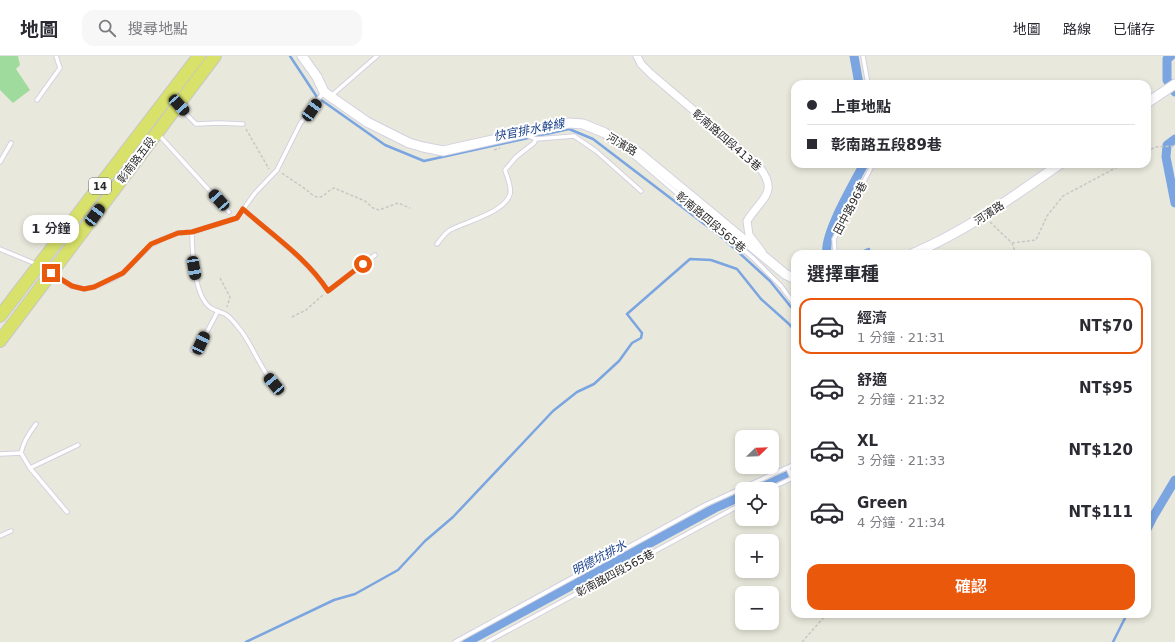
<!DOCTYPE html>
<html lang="zh-TW">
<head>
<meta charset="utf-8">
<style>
	:root { --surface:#fff; --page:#f7f7f7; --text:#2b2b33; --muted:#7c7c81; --line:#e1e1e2; --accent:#ea580c }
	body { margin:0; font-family:"DejaVu Sans","Noto Sans TC",sans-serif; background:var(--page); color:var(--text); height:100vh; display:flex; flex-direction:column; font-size:15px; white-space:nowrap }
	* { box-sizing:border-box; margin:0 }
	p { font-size:13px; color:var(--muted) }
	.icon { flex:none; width:22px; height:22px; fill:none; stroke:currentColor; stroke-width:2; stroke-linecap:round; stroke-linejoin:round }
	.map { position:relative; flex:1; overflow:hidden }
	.panel { position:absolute; left:791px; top:194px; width:360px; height:368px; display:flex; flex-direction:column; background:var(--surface); border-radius:12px; box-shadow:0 2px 6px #0003 }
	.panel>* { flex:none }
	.hud { position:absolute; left:791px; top:24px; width:360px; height:88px; border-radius:12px; box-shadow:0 2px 6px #0003; display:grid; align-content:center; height:88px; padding:0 16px; background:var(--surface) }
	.needle { width:26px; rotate:67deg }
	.tools { position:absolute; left:735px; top:374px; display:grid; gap:8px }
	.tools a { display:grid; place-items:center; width:44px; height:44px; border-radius:8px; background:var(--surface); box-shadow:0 2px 6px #0003; font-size:20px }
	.end { position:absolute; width:18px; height:18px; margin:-9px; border:5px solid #ea580c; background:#fff; box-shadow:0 0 0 2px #fff }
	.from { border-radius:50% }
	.bubble { position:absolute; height:28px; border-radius:12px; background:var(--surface); box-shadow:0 2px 6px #0003; font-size:13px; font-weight:600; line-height:28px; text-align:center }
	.car { position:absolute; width:12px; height:24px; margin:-12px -6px; border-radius:5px; box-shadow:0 0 3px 1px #0007; background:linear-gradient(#222 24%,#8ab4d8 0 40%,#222 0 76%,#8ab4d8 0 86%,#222 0) }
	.hud b { display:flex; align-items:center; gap:14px; height:38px; font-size:15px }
	.hud b+b { border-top:1px solid var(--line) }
	.hud i { width:10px; height:10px; background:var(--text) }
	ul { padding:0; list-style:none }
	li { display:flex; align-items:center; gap:12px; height:56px; margin:0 8px 6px; padding:0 8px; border:2px solid transparent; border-radius:12px }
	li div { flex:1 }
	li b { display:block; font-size:15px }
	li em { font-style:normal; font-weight:600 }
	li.current { border-color:var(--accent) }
	li>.icon { width:36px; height:36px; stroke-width:1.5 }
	h2 { padding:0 16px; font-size:18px; line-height:48px }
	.button { display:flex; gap:8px; margin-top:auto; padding:8px 16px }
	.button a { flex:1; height:46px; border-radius:12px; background:var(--accent); color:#fff; font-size:16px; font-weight:600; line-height:46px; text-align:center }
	header { display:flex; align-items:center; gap:24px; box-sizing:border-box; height:56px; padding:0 20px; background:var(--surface); border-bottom:1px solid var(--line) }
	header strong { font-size:19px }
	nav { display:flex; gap:22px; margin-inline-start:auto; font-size:14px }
	.search { width:280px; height:36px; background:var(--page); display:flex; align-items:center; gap:10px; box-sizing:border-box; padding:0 14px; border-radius:12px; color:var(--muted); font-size:15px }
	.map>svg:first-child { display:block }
</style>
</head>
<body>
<header>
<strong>地圖</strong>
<div class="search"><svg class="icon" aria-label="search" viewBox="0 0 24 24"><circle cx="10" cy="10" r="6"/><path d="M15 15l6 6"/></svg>搜尋地點</div>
<nav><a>地圖</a><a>路線</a><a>已儲存</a></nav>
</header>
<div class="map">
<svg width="1175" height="586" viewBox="0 0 1175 586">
	<rect width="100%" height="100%" fill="#e9e8dc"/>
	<!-- green -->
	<path fill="#a0db9e" d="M0 0H18L20 9 16 13 30 34 13 47 0 34Z"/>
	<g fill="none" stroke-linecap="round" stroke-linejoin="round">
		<!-- stream -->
		<g stroke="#7aa5e1" stroke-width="2.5">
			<path d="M290 0 317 41 385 89 424 105 569 73 593 83 724 183 770 225 795 256"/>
			<path d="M857 198 869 193"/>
			<path d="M246 586 334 544 355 538 398 514 425 485 453 461 553 355 577 336 594 328 619 305 632 287 641 282 642 277 627 258 690 203 711 204 737 213 761 243 789 268 795 275"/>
			<path d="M1113 586 1127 558"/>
		</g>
		<!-- canal -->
		<g stroke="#7aa5e1" stroke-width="9">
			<path d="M854 0 859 28"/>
			<path d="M1171 0 1167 3V24L1175 36"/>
			<path d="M1175 83 1167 89 1166 101 1175 147"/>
			<path d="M827 198C823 179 854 127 864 108"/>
			<path d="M758 433 795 416"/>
			<path d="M1147 473 1153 461 1175 424"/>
			<path d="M467 586 715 452 742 440"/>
		</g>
		<!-- service casing -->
		<g stroke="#d3d1e0" stroke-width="5.5">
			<g id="service">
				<path d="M863 0 868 28"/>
				<path d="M331 40 377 0"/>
				<path d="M169 41 196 68 219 67 243 68"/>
				<path d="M37 44 60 12 56 0"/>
				<path d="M159 79 229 156"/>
				<path d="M536 83 574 80 596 95 641 135"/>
				<path d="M624 92 753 202 781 230 795 249"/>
				<path d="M0 106 11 87"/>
				<path d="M243 153C272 179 306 202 328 235L375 199"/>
				<path d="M192 176C192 195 194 241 211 252 216 255 221 256 225 258 232 262 237 270 242 276 254 293 260 312 274 328"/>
				<path d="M437 188C441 183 445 177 450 174 465 166 506 156 510 138 512 131 507 121 505 114L516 101 534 87 536 83 526 79"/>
				<path d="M0 193 36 208"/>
				<path d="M835 198 834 183 873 108"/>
				<path d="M53 219 71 230 84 233 94 231 111 224 123 217 151 189 162 183 178 177 192 176 237 162 255 137 277 114 300 68 323 37"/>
				<path d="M192 294 201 287 218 255"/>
				<path d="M21 397C23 386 29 377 36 368"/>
				<path d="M0 398 21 397 30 412 67 456"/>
				<path d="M30 412 78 389"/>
				<path d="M788 412 792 422"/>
				<path d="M769 433 795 421"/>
				<path d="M0 480 11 475"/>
				<path d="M455 586 705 449 795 408"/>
				<path d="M487 586 742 448"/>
			</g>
		</g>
		<!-- minor casing -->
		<g stroke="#d3d1e0" stroke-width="9">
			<path id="minor" d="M637 0 641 8 651 18 758 109C780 137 762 141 747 165L749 179 762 196"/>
		</g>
		<!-- tertiary casing -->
		<g stroke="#d3d1e0" stroke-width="11">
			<g id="tertiary">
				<path d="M302 0 317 21 324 36 367 66 409 87 423 91 443 95 569 67 583 68 605 77 621 89H627L640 98 785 218 795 223"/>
				<path d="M1147 47 1175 28"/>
				<path d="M912 198C968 174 1011 142 1060 108"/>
			</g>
		</g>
		<!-- primary casing -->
		<g stroke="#c7c7c7" stroke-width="14">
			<g id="primary">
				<path d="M0 260 199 0"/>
				<path d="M0 285 215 0"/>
			</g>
		</g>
		<!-- path -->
		<g stroke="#c7c7c7" stroke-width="1.5" stroke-dasharray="3 2" stroke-linecap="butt">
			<path d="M246 73 269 113"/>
			<path d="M494 94 500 92"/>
			<path d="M1147 96 1155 91 1175 90"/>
			<path d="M282 117C291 124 301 129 309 136 311 138 315 141 318 141 324 142 328 134 334 132L365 145 373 152 379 154 398 147 410 152"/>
			<path d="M990 166 1012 187 1016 198"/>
			<path d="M1012 187 1036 184 1047 160 1063 140 1123 108"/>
			<path d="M220 222 230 241 227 251"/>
			<path d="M292 261 306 254 323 239"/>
			<path d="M802 586 827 558"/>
		</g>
		<!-- service -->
		<use href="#service" stroke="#fff" stroke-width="3.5"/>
		<!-- minor -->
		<use href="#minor" stroke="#fff" stroke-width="7"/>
		<!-- tertiary -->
		<use href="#tertiary" stroke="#fff" stroke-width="9"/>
		<!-- primary -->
		<use href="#primary" stroke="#d8e169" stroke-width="12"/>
	</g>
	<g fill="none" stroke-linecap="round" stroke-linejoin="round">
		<!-- route -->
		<path stroke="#ea580c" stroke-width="5" d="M51 217 72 230 84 233 94 231 123 217 151 188 178 177 192 176 237 162 243 153C272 179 307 202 328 235L363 208"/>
	</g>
	<g text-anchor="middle" stroke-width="4" stroke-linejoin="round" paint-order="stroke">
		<!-- shield labels -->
		<rect fill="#fff" stroke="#696969" stroke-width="1" x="89" y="122" width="22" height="16" rx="3"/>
		<g font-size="10" font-weight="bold" fill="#292929">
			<text x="100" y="134">14</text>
		</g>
		<!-- street labels -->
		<g font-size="11" fill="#292929" stroke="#fff">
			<text transform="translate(727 84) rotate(41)" y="4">彰南路四段413巷</text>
			<text transform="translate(622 88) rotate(30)" y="4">河濱路</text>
			<text transform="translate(136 104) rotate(-53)" y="4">彰南路五段</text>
			<text transform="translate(850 152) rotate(-62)" y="4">田中路96巷</text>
			<text transform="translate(989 157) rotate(-33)" y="4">河濱路</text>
			<text transform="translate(711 166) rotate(40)" y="4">彰南路四段565巷</text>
			<text transform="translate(615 517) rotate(-28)" y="4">彰南路四段565巷</text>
		</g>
		<!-- water labels -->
		<g font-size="12" font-style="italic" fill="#1b418a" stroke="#fff">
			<text transform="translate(529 74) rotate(-11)" y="4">快官排水幹線</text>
			<text transform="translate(599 502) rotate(-28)" y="4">明德坑排水</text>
		</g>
	</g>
</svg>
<div class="tools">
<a><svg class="needle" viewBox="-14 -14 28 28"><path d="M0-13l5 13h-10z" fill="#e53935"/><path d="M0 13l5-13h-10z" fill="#7c7c81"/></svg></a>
<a><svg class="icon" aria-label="locate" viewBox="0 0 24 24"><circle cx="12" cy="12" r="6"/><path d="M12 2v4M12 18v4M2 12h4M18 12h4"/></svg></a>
<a>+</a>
<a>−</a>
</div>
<i class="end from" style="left:363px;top:208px"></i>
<i class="end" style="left:51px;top:217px"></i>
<div class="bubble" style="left:23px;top:159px;width:56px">1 分鐘</div>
<i class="car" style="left:179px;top:49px;rotate:138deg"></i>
<i class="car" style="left:312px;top:54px;rotate:35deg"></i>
<i class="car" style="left:219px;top:144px;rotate:318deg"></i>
<i class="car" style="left:95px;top:159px;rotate:37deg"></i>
<i class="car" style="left:194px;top:212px;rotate:170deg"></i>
<i class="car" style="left:201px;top:287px;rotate:25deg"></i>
<i class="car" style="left:274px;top:328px;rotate:320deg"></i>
<div class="hud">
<b><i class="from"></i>上車地點</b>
<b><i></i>彰南路五段89巷</b>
</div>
<section class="panel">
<h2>選擇車種</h2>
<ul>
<li class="current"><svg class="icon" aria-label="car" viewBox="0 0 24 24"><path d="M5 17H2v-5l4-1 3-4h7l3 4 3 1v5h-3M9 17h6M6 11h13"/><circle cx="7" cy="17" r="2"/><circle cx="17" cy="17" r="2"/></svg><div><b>經濟</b><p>1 分鐘 · 21:31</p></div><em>NT$70</em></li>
<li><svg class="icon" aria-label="car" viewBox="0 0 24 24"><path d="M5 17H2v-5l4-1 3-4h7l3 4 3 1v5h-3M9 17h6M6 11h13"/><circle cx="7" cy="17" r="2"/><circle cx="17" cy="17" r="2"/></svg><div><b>舒適</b><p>2 分鐘 · 21:32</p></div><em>NT$95</em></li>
<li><svg class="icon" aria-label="car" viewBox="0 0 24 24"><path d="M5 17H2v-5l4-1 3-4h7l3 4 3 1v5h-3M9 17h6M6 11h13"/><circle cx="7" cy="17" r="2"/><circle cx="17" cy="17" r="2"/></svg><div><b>XL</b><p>3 分鐘 · 21:33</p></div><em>NT$120</em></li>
<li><svg class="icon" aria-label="car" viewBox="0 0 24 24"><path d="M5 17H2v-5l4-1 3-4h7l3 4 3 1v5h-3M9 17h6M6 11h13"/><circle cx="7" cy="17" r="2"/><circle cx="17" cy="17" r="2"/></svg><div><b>Green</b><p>4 分鐘 · 21:34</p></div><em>NT$111</em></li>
</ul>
<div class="button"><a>確認</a></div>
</section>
</div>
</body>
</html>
